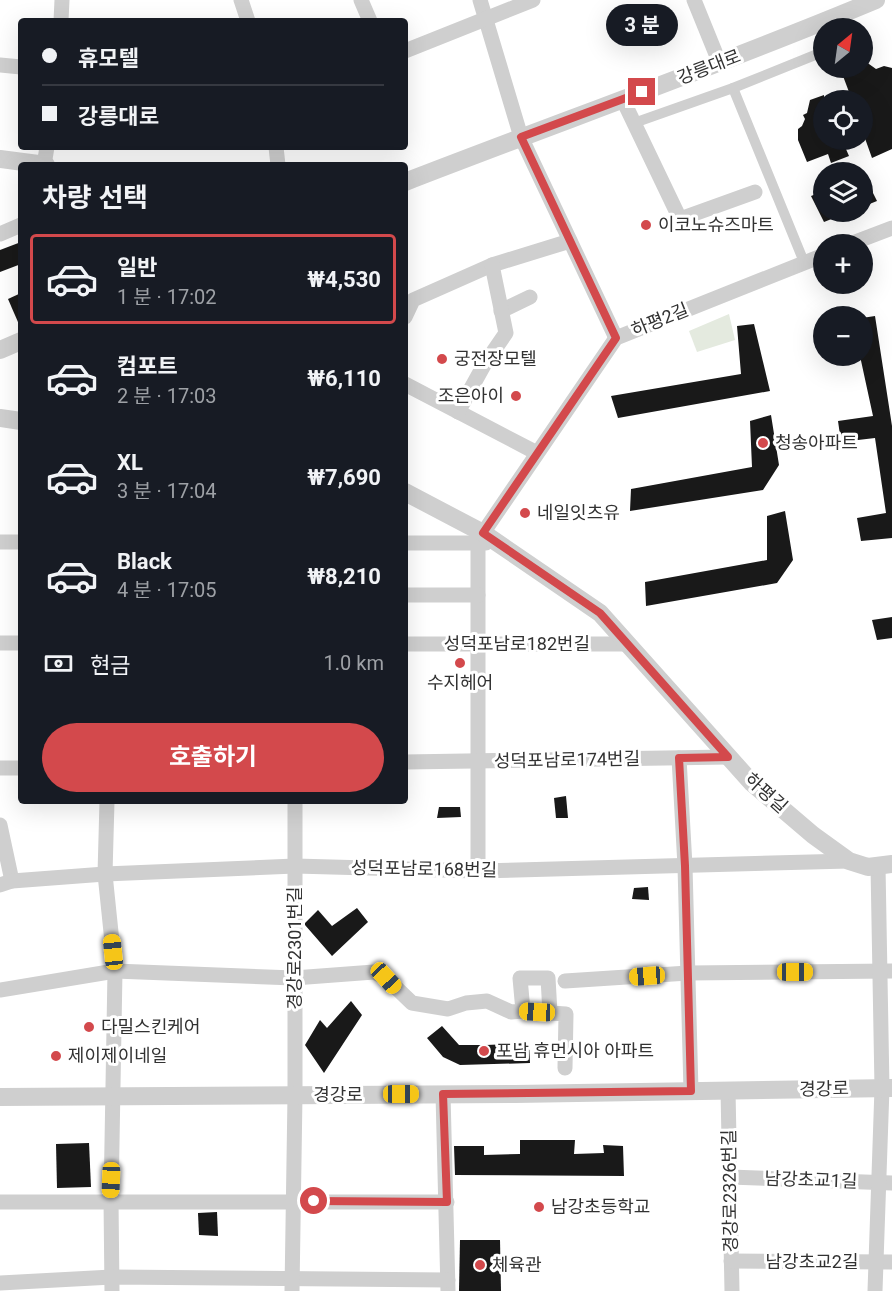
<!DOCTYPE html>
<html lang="ko">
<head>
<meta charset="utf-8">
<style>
	:root { --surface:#171b24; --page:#242831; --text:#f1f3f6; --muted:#9ea1a6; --line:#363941; --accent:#d3494c }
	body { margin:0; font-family:Roboto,"Noto Sans KR",sans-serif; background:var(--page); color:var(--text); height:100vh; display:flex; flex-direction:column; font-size:22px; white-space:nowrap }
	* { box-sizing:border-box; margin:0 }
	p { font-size:20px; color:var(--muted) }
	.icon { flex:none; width:33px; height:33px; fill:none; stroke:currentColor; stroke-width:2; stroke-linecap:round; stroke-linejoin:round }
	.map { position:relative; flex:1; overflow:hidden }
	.drawer { position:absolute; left:18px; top:162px; width:390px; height:642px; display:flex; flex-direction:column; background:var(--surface); border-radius:6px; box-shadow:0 6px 24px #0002 }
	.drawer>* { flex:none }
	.top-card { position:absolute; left:18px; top:18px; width:390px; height:132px; border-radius:6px; box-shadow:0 6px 24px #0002; display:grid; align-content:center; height:132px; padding:0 24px; background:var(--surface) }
	.needle { width:39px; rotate:29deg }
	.fabs { position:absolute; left:813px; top:18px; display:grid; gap:12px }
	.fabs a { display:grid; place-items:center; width:60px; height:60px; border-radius:50%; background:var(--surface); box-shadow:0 6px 24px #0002; font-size:30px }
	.end { position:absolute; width:27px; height:27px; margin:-14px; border:8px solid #d3494c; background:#fff; box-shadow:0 0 0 3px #fff }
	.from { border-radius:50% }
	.bubble { position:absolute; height:42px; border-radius:21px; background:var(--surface); box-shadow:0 6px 24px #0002; font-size:20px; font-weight:700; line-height:42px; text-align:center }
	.car { position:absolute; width:18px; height:36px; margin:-18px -9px; border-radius:8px; box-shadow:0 0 4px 2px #0007; background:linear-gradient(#f5c518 24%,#345 0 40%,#f5c518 0 76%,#345 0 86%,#f5c518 0) }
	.top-card b { display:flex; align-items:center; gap:21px; height:57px; font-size:22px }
	.top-card b+b { border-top:2px solid var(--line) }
	.top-card i { width:15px; height:15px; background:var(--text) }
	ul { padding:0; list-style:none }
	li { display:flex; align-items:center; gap:18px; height:90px; margin:0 12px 9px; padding:0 12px; border:3px solid transparent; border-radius:6px }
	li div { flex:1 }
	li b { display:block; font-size:22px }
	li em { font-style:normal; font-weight:700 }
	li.selected { border-color:var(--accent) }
	li>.icon { width:54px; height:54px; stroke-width:1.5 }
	h2 { padding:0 24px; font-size:27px; line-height:72px }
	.pay { display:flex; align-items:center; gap:15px; height:66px; padding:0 24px; font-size:22px }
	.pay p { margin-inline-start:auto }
	.primary-button { display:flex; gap:12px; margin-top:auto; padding:12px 24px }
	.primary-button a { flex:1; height:69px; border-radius:36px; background:var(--accent); color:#fff; font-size:24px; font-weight:700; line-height:69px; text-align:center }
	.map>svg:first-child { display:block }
</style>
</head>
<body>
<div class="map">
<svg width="892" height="1291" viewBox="0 0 892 1291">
	<rect width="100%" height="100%" fill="#fff"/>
	<!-- green -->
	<path fill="#e4eadf" d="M729 314 735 340 697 352 689 331Z"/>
	<!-- building -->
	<g fill="#191919">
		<path d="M862 59 876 69 884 66 892 68V149L872 158 862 130V100H852L840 68H862Z"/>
		<path d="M824 95V140H842L849 156 831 163 828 154 807 162 798 140V129L802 126 805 119 803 115 807 113 810 100Z"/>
		<path d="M862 171 877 201 862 207Z"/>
		<path d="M824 191V212H849L824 222 811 196Z"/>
		<path d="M21 242V264L0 272V250Z"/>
		<path d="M21 293V329L8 299Z"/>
		<path d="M875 316 892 426V538L861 541 857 518 886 513 875 438 841 442 838 421 873 416 860 356H862V318Z"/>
		<path d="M754 324 770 391 618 418 611 396 741 374 737 326Z"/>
		<path d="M771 415 779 465 763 490 630 511 631 489 752 467 750 421Z"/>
		<path d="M785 511 793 560 777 583 646 606 645 582 767 560V516Z"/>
		<path d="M892 617V638L877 640 872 620Z"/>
		<path d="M566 796 568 818H556L554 798Z"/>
		<path d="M439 807H460L461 817 437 818Z"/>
		<path d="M648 887 649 900 632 899 634 888Z"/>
		<path d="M357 908 368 922 332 956 305 925V923L318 910 332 926Z"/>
		<path d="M351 1001 362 1015 324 1073 305 1045 320 1020 327 1028Z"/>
		<path d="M442 1026 459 1045H486L529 1043 530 1063 460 1065 443 1057 427 1038Z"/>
		<path d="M520 1140H575L574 1154 604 1153 603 1145 623 1146 624 1176 455 1175 454 1146H484V1155L520 1154Z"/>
		<path d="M89 1143 91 1187 57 1188 56 1144Z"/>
		<path d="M217 1212 218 1236 199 1235 198 1213Z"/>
		<path d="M460 1240H500L501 1291H459Z"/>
	</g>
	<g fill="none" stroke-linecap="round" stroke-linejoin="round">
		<!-- pedestrian -->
		<g stroke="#cfcfcf" stroke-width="10">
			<path d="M733 88 804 262"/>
			<path d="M634 123 733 88 820 53"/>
		</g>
		<!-- minor -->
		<g stroke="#cfcfcf" stroke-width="15">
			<path d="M241 0 248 21"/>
			<path d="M361 0 370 21"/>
			<path d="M480 0 521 137 616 338"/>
			<path d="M694 0 720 64"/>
			<path d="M61 21 62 0"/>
			<path d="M405 51 533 0"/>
			<path d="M0 65 21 67"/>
			<path d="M623 100 680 219 755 192"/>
			<path d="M276 147 278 165"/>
			<path d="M44 165 47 147"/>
			<path d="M0 234 21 225"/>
			<path d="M850 244 892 228"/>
			<path d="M501 311 530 297"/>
			<path d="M405 317 413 300 492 265 570 241"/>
			<path d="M405 384 537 453"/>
			<path d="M458 412 484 365 506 333 492 265"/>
			<path d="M483 533 616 338 824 255"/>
			<path d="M0 542H21"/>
			<path d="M405 543H486"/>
			<path d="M478 543V871"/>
			<path d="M405 595H478"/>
			<path d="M0 643H21"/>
			<path d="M405 644H628"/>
			<path d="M679 758 685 866 691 1091"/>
			<path d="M405 762 728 757"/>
			<path d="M0 768H21"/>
			<path d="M107 801 105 874 115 971 111 1200 112 1291"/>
			<path d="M0 825 12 881"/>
			<path d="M0 885 12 881 105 874 295 866 478 871 849 861"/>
			<path d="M565 981 688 973 892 971"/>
			<path d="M0 990 115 971 294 978 374 972 386 978 412 1003 448 1009 466 1003 487 1001 511 1012 523 1011 520 978H548L550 1013 566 1014 565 1068"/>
			<path d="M728 1090 732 1291"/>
			<path d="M443 1094 448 1291"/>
			<path d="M730 1177 892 1183"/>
			<path d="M0 1202H447"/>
			<path d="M731 1261 892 1262"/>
			<path d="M0 1283 112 1277 448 1280"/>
			<path d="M292 1291 295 1095V801"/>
			<path d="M875 1291 882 1088 878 866"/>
		</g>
		<!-- tertiary -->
		<g stroke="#cfcfcf" stroke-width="18">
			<path d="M0 159 46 165"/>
			<path d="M405 182C562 121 721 65 876 0"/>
			<path d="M0 350 21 341"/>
			<path d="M0 418 21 421"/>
			<path d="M405 492 483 533 600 613 752 783 813 835 849 861 868 867 892 864"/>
			<path d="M0 1097 515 1094 892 1088"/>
		</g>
	</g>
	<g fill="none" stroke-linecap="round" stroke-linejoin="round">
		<!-- route -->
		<path stroke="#d3494c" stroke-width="8" d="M314 1201 447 1202 443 1094 691 1091 685 866 679 758 728 757 600 613 483 533 616 338 521 137 642 92"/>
	</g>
	<!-- markers -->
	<g fill="#d3494c" stroke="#fff" stroke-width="2">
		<circle cx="646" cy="225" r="6"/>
		<circle cx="442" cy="359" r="6"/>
		<circle cx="516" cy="396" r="6"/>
		<circle cx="763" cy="443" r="6"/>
		<circle cx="525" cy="513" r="6"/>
		<circle cx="460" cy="663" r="6"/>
		<circle cx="89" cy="1027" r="6"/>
		<circle cx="484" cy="1051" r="6"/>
		<circle cx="56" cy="1056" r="6"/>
		<circle cx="539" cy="1207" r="6"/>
		<circle cx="480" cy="1265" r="6"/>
	</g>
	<g text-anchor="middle" stroke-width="6" stroke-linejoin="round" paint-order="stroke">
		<!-- street labels -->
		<g font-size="18" fill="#323232" stroke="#fff">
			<text transform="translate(709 67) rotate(-21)" y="6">강릉대로</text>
			<text transform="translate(660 320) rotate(-22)" y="6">하평2길</text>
			<text x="517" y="650">성덕포남로182번길</text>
			<text transform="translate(567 760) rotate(-1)" y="6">성덕포남로174번길</text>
			<text transform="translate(766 793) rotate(42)" y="6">하평길</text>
			<text transform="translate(424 869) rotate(1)" y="6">성덕포남로168번길</text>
			<text transform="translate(295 948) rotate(-90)" y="6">경강로2301번길</text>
			<text transform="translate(824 1089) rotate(-1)" y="6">경강로</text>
			<text x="338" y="1101">경강로</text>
			<text transform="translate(811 1180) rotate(2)" y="6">남강초교1길</text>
			<text transform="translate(730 1191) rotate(-91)" y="6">경강로2326번길</text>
			<text x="812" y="1268">남강초교2길</text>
		</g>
		<!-- poi labels -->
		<g font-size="18" fill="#323232" stroke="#fff" text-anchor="start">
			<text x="658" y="231">이코노슈즈마트</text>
			<text x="454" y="365">궁전장모텔</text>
			<text x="504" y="402" text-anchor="end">조은아이</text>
			<text x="775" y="449">청송아파트</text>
			<text x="537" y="519">네일잇츠유</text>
			<text x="460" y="689" text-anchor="middle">수지헤어</text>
			<text x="101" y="1033">다밀스킨케어</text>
			<text x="496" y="1057">포남 휴먼시아 아파트</text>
			<text x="68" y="1062">제이제이네일</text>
			<text x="551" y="1213">남강초등학교</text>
			<text x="492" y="1271">체육관</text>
		</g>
	</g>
</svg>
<div class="fabs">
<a><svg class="needle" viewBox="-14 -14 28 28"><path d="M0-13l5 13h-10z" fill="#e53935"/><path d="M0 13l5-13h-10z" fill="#9ea1a6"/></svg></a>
<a><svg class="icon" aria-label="locate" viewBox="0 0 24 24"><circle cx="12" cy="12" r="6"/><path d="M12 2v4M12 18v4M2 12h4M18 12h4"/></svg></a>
<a><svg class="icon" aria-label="layers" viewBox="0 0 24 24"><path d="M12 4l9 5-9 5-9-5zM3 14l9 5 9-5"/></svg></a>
<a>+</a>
<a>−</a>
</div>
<i class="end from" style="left:314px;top:1201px"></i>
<i class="end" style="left:642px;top:92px"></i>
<div class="bubble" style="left:606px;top:4px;width:72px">3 분</div>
<i class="car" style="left:113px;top:952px;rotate:354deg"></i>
<i class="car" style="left:795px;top:972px;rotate:90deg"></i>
<i class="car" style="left:647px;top:976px;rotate:266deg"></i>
<i class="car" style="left:386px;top:978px;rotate:137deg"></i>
<i class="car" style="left:537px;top:1012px;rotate:273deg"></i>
<i class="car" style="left:401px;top:1094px;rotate:90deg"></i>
<i class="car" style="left:111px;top:1180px;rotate:182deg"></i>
<div class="top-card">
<b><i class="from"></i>휴모텔</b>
<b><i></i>강릉대로</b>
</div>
<section class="drawer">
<h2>차량 선택</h2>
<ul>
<li class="selected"><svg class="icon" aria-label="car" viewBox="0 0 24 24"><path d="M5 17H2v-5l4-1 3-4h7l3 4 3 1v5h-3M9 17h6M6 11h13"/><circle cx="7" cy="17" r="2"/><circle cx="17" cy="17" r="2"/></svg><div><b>일반</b><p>1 분 · 17:02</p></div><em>₩4,530</em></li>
<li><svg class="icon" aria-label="car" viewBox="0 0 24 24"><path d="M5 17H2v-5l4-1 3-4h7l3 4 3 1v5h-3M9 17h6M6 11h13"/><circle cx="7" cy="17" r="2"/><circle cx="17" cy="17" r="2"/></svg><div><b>컴포트</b><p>2 분 · 17:03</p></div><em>₩6,110</em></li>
<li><svg class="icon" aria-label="car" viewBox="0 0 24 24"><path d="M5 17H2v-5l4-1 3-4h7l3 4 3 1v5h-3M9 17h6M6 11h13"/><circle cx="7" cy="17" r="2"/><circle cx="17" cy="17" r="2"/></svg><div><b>XL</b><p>3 분 · 17:04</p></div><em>₩7,690</em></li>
<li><svg class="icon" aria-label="car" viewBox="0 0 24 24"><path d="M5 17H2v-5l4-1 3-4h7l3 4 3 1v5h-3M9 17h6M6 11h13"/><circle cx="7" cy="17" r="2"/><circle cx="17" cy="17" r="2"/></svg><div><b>Black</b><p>4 분 · 17:05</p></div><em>₩8,210</em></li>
</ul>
<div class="pay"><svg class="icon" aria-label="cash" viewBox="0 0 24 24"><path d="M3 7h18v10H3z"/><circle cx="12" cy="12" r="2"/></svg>현금<p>1.0 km</p></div>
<div class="primary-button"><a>호출하기</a></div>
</section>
</div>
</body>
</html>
